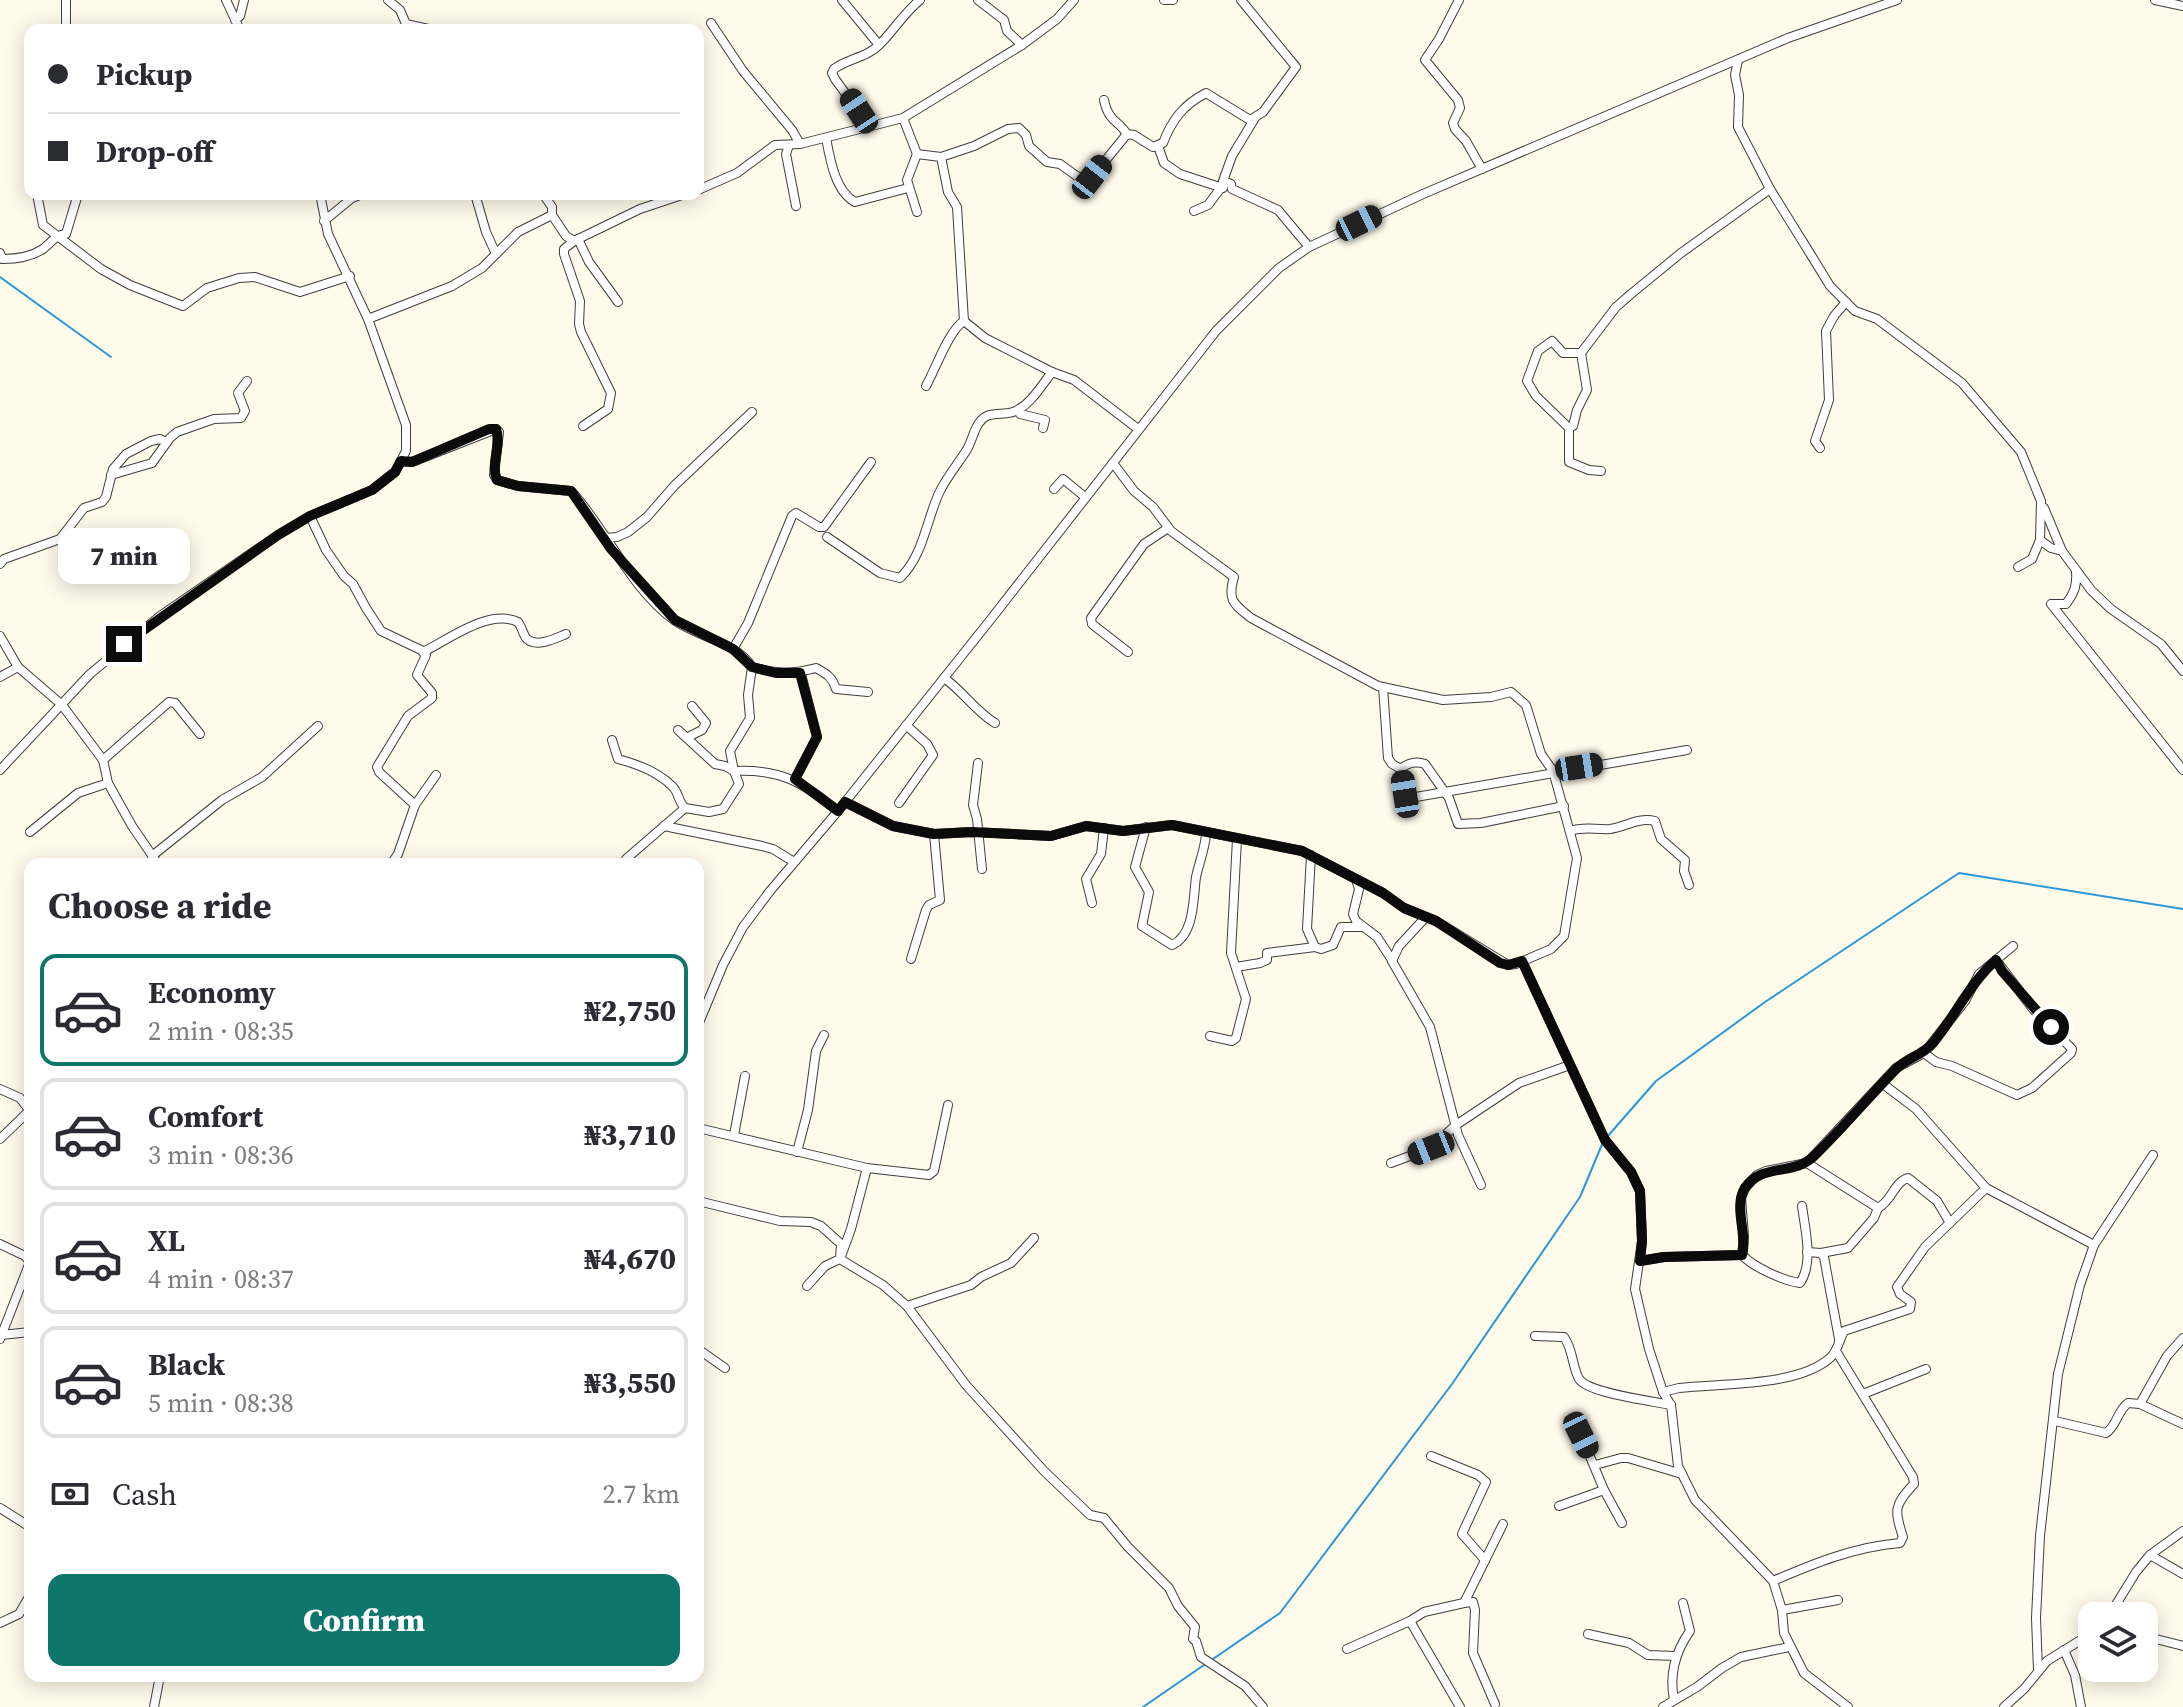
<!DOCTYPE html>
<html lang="en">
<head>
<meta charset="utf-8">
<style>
	:root { --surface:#fff; --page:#f2f2f3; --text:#2b2b33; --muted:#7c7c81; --line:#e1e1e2; --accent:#0f766e }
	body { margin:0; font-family:"Source Serif 4",serif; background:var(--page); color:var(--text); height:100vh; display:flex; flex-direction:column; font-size:30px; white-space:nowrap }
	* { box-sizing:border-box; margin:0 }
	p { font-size:26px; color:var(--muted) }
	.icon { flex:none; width:44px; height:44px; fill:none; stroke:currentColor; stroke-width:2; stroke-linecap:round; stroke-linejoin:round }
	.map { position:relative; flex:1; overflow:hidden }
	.panel { position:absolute; left:24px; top:858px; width:680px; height:824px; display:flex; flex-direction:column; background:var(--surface); border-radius:16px; box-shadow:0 4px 20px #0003 }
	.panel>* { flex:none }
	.guide { position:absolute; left:24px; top:24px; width:680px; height:176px; border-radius:16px; box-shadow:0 4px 20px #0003; display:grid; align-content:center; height:176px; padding:0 24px; background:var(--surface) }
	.controls { position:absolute; left:2078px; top:1602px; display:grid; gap:16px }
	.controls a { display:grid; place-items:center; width:80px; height:80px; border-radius:16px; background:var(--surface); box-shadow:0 4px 20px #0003; font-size:40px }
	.end { position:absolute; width:36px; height:36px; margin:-18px; border:10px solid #0b0b0b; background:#fff; box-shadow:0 0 0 4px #fff }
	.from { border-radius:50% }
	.bubble { position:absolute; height:56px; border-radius:16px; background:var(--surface); box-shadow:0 4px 20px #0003; font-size:26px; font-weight:800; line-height:56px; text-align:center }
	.car { position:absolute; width:24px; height:48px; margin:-24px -12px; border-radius:10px; box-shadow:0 0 6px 2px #0007; background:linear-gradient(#222 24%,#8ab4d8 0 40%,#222 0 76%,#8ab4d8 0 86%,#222 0) }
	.guide b { display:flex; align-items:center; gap:28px; height:76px; font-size:30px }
	.guide b+b { border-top:2px solid var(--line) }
	.guide i { width:20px; height:20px; background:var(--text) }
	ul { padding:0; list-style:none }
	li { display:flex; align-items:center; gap:24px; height:112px; margin:0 16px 12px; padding:0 8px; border:4px solid var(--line); border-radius:16px }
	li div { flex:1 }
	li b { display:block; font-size:30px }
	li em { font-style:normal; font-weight:800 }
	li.selected { border-color:var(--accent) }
	li>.icon { width:72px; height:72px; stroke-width:1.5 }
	h2 { padding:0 24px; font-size:36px; line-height:96px }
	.pay { display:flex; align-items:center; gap:20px; height:88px; padding:0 24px; font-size:30px }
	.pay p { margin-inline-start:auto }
	.action { display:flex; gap:16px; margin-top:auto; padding:16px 24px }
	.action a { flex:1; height:92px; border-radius:16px; background:var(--accent); color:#fff; font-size:32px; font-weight:800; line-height:92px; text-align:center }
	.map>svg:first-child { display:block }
</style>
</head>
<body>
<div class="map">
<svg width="2183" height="1707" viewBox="0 0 2183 1707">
	<rect width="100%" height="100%" fill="#fffaea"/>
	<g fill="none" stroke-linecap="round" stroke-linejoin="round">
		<!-- stream -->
		<g stroke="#2898db" stroke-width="2">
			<path d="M0 277 111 357"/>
			<path d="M1607 1137 1656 1081 1765 1002 1959 873 2183 909"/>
			<path d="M1210 1661 1280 1613 1452 1384 1580 1197 1603 1142"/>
			<path d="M1143 1707 1204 1665"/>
		</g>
		<!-- street casing -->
		<g stroke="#3e3e3e" stroke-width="10">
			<g id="street">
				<path d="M226 0 240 30"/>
				<path d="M388 0 400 10 406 24 433 30"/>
				<path d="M842 0 879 45"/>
				<path d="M978 0 1004 20 1007 31 1022 45"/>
				<path d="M1164 0H1173"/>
				<path d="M1459 0 1439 39 1425 60 1458 100 1460 108 1453 123 1455 129 1466 141 1482 169"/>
				<path d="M2155 0 2183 6"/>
				<path d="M235 20 240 16 244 0"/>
				<path d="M711 23 743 71 792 130 800 144"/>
				<path d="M66 30V0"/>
				<path d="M1738 60 1735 75 1739 95 1738 127 1770 189 1811 255 1830 286 1855 311 1877 319 1962 383 2021 452 2041 501 2040 540 2051 548 2062 551 2091 590 2111 609 2161 644 2183 671"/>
				<path d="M1104 100C1109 124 1121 121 1127 135"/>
				<path d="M903 118 917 154 941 157 948 192 957 207 964 321 985 338 1052 372 1074 380 1138 429"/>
				<path d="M1255 118 1232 156 1223 181 1231 184 1232 189 1278 210 1309 247"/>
				<path d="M869 126 835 79 832 73 834 69C848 58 867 58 880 44 894 30 904 13 920 0"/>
				<path d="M826 138C830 159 835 191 855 202L908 188"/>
				<path d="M789 145 786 154 796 206"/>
				<path d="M1158 146 1164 163 1180 174 1223 188"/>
				<path d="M941 157 974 146 1008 129 1019 128 1026 135 1029 146 1047 162 1060 164 1078 177H1092L1127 134 1134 135 1153 147 1163 143C1172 120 1183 105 1206 93L1250 120 1263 112 1296 67 1241 0"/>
				<path d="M698 190 737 173 775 145 800 144 903 118 1022 45 1057 19 1074 0"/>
				<path d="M37 194 43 225 101 269 130 285 183 306 207 288 239 278 255 277 300 292 350 276"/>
				<path d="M475 194 486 232 496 254"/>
				<path d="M543 194 552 207V215"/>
				<path d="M1194 211 1208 205 1223 185"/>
				<path d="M917 212 907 180 917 154"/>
				<path d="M324 221 352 198 362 194"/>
				<path d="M578 239 589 262 618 302"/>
				<path d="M574 241 564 249V254L580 301 579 324 581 332 611 393 608 409 583 426"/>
				<path d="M0 253 2 259C17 259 31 257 43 249 52 242 55 235 66 234L78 194"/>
				<path d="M368 319 452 286 482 268 518 232 552 215 566 236 574 241 640 209 685 194"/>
				<path d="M926 386C936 368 949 330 964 321"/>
				<path d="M1019 409 1020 414 1045 420 1043 428"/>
				<path d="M1569 428 1573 426 1577 410 1587 390 1581 353"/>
				<path d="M1820 448 1815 441 1829 400 1826 331 1834 316 1846 302"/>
				<path d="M401 461 412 462 496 429 499 432 494 475 497 480 518 486 571 491C607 530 630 588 674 620 698 637 736 642 752 667L748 695 750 718 730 751 734 771C783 769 801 782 838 811"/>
				<path d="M1601 471 1589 470 1569 462V428L1536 396 1527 381 1538 351 1552 341 1563 353H1581L1616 307 1631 294 1681 253 1770 189"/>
				<path d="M111 475 152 463 170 438 177 432 214 419 241 418 245 411 238 393 247 381"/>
				<path d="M1054 489 1063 479 1085 497"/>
				<path d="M2044 508 2062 551"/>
				<path d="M310 516 326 550 344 576 353 584 366 608 381 631 421 650 426 655 417 675 432 693V698L408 716 377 767 379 772 415 805 398 854 391 864"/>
				<path d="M827 537 880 573 900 578C923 556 926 522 939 493 946 478 957 465 966 451 972 442 973 431 979 423 988 410 1000 416 1013 412 1029 407 1042 385 1052 372"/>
				<path d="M605 538 617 537 628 532 647 517 674 486 752 412"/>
				<path d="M0 564 4 559 60 539 84 508 102 502 106 497 113 469 126 454 151 441 160 439 166 442"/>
				<path d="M2018 567 2032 559 2040 540"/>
				<path d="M2076 571C2077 585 2075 592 2066 604H2051L2183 770"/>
				<path d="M0 636 18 667 62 705 103 760 108 783 132 826 158 864"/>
				<path d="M733 649 748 623 792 516 796 513 819 527H824L871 462"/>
				<path d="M423 652C448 640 489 608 518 622 522 627 523 635 527 639 537 648 556 638 566 634"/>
				<path d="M1128 652 1092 624 1091 618 1144 544 1168 528"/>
				<path d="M752 667C777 674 793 674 816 668 827 674 832 677 836 689L868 692"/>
				<path d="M0 677 18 667"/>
				<path d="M944 678C963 691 975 711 995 723"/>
				<path d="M1383 687 1388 758 1392 764 1401 769 1405 794 1410 798 1687 750"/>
				<path d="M688 737 702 730 706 723 692 706"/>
				<path d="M612 740 618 759C637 764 658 772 672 786 679 792 678 802 685 808"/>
				<path d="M103 760 169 702 175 703 200 734"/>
				<path d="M978 763 973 805 977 819 982 869"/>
				<path d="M1401 769C1407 763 1416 761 1425 764L1449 798 1458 824 1481 823 1564 806"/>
				<path d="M0 770 90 674 160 616 278 535 310 516 372 490 395 472 406 451V425L368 319 328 234 320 194"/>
				<path d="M795 779 817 737 801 674"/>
				<path d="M845 802 893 826 934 834 972 832 1051 836 1086 826 1123 831 1172 825 1302 851 1383 893 1404 908 1436 921 1508 965 1516 964 1551 949 1564 936 1577 858 1553 771 1541 754 1526 705 1511 692 1491 697 1443 700 1378 686 1251 618C1234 604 1227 601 1234 577L1171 531 1153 507 1134 491 1113 463"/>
				<path d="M899 803 933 755 927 744 906 725"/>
				<path d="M415 805 436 775"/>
				<path d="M664 826 762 846 773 849 794 862"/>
				<path d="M1146 827 1135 867 1149 892 1142 926 1172 945C1195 935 1193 898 1196 877 1199 863 1205 849 1206 834"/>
				<path d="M1570 831C1585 826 1595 830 1610 829 1625 827 1638 817 1655 821L1661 839 1685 860 1684 871 1689 885"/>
				<path d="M30 832 78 793 108 783"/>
				<path d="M1311 855 1307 929 1315 947 1321 949 1333 945 1341 927H1362"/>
				<path d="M152 856 222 800 262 777 318 726"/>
				<path d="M626 859 685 808 709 812 723 809 739 784 734 771 725 766 715 764 678 730"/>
				<path d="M1356 879 1359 889 1353 914 1356 921 1377 937 1392 960"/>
				<path d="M1092 903 1086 879 1101 854 1104 828"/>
				<path d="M1425 918 1399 946 1392 961 1430 1027 1458 1135 1481 1185"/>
				<path d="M911 959 926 910 929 905 940 900 934 834"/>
				<path d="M1522 961 1605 1140 1631 1172 1640 1191 1642 1241 1635 1289 1649 1349 1663 1392 1671 1405 1678 1466 1695 1500 1773 1581 1782 1610 1784 1633 1804 1673 1848 1707"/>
				<path d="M1236 967 1260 963 1267 960V953L1315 947"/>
				<path d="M698 1025 723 965 743 927 770 891 838 811 991 619 1216 331 1279 268 1309 247 1423 194 1788 38 1897 0"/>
				<path d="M1210 1036 1232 1041 1236 1038 1246 999 1231 953 1237 839"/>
				<path d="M1924 1053 1936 1062 1952 1066 2017 1095 2032 1088 2071 1053 2072 1049 2033 1009 1996 960"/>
				<path d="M0 1089 20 1098 30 1111"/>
				<path d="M698 1128 867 1168 851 1229 840 1259 825 1266 807 1286"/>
				<path d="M734 1135 745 1076"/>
				<path d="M0 1139 30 1110"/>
				<path d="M797 1152 808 1110 816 1051 824 1035"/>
				<path d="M1391 1163 1431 1148 1456 1125 1519 1083 1570 1065"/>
				<path d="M1807 1163 1878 1208C1892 1201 1894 1182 1908 1178L1937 1201 1950 1223"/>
				<path d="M867 1168 929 1175 934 1171 948 1105"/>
				<path d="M1986 1188 2094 1245"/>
				<path d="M698 1201 780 1221 811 1222 821 1226 841 1244 840 1259 883 1285 907 1306 966 1385 1044 1471 1090 1515 1104 1518 1128 1547 1169 1588 1178 1606 1195 1627 1193 1639 1196 1641 1201 1657 1245 1686 1263 1707"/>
				<path d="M0 1244 25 1256 30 1262"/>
				<path d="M1807 1252 1821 1253 1824 1257 1839 1339"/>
				<path d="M1821 1253 1848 1248 1874 1218 1878 1208"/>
				<path d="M1742 1255C1753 1267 1784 1281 1800 1283 1814 1263 1805 1229 1802 1206"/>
				<path d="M1640 1261 1664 1257 1742 1255 1744 1236 1741 1198 1745 1188 1757 1175 1766 1171 1807 1163 1896 1068 1924 1053 1965 1001 1979 974 2013 946"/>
				<path d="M907 1306 971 1285 981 1277 1011 1263 1034 1238"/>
				<path d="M1 1335 30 1332"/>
				<path d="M1535 1336 1564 1337C1573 1349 1572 1366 1579 1379 1588 1393 1652 1401 1671 1405"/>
				<path d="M0 1339 30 1262"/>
				<path d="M698 1349 725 1368"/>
				<path d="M1663 1392 1679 1388C1722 1383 1797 1387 1830 1358 1838 1351 1839 1340 1844 1331L1910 1309 1911 1302 1900 1294 1897 1287 1925 1247 1986 1188 1916 1109 1883 1084"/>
				<path d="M1863 1394 1926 1369"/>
				<path d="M2140 1404 2167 1356 2183 1338"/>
				<path d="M2055 1421 2106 1433C2117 1426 2117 1411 2128 1403L2140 1404 2183 1424"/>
				<path d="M1581 1435 1604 1490 1622 1523"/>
				<path d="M1431 1456 1478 1475 1486 1482 1462 1534 1485 1560"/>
				<path d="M1595 1465 1621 1458H1628L1682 1474"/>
				<path d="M1559 1506 1604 1490"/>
				<path d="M0 1508 30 1527"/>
				<path d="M2150 1555 2183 1574"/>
				<path d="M1773 1581C1815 1563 1854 1547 1900 1543L1903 1537C1894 1510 1894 1505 1914 1484L1913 1477 1836 1351"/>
				<path d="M1464 1603 1473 1602 1475 1610 1473 1653 1495 1704"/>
				<path d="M1782 1610 1838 1600"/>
				<path d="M2109 1616 2136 1572 2150 1555 2183 1531"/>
				<path d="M1410 1621 1460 1707"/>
				<path d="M0 1623 19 1614 30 1595"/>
				<path d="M1588 1634 1629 1643 1648 1655 1676 1656"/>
				<path d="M2144 1636 2183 1646"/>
				<path d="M1347 1649 1410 1621 1424 1612 1464 1603 1503 1524"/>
				<path d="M2064 1650 2075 1675 2081 1707"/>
				<path d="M2038 1670 2036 1618 2040 1536 2058 1374 2080 1285 2094 1245 2153 1155"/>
				<path d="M1674 1700C1669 1674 1675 1652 1690 1631L1683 1603"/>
				<path d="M154 1707 160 1676"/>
				<path d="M1663 1707 1697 1687 1722 1668 1741 1657 1789 1647"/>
				<path d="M2004 1707 2024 1689 2047 1661 2092 1633"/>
			</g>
		</g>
		<!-- street -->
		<use href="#street" stroke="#fff" stroke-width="8"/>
	</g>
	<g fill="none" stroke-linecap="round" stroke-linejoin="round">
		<!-- route -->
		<path stroke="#0b0b0b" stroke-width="10" d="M124 644 278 535 310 516 372 490 395 472 401 461 412 462 489 429H496C502 445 490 464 497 480L518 486 571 491 611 549 675 620 733 649 752 667 776 673H800L817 737 795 779 838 811 845 802 893 826 934 834 972 832 1051 836 1086 826 1123 831 1172 825 1302 851 1383 893 1404 908 1436 921 1500 963 1508 965 1522 961 1605 1140 1631 1172 1640 1191 1642 1241 1640 1261 1664 1257 1742 1255C1748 1235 1733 1207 1745 1188 1761 1163 1794 1176 1814 1156 1842 1129 1867 1099 1894 1071 1905 1058 1922 1056 1933 1043 1955 1016 1970 983 1996 960L2002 971 2051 1027"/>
	</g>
</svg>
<div class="controls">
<a><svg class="icon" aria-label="layers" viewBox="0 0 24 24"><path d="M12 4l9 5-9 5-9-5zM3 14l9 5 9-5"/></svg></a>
</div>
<i class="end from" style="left:2051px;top:1027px"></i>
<i class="end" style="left:124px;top:644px"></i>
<div class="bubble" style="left:58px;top:528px;width:132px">7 min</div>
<i class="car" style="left:859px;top:111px;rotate:327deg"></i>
<i class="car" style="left:1092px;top:177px;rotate:38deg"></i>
<i class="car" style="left:1359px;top:223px;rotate:64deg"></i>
<i class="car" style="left:1579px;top:767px;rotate:81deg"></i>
<i class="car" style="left:1405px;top:794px;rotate:351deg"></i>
<i class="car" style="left:1431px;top:1148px;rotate:248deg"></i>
<i class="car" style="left:1581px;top:1435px;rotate:154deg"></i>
<div class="guide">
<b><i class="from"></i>Pickup</b>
<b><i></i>Drop-off</b>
</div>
<section class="panel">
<h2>Choose a ride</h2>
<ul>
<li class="selected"><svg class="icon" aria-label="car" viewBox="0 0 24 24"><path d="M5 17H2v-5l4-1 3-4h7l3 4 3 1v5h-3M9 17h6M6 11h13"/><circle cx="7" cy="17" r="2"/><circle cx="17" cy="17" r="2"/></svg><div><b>Economy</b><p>2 min · 08:35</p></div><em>₦2,750</em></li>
<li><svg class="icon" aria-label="car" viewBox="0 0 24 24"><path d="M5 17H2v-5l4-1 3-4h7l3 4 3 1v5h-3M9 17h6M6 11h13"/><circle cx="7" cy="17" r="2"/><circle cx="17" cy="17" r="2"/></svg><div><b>Comfort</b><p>3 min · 08:36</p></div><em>₦3,710</em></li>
<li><svg class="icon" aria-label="car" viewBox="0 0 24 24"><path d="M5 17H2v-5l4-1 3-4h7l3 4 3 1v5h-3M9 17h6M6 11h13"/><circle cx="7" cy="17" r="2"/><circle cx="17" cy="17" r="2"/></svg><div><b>XL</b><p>4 min · 08:37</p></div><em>₦4,670</em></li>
<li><svg class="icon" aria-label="car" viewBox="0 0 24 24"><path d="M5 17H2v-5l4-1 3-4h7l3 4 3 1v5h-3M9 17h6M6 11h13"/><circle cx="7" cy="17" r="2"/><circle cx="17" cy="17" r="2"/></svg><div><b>Black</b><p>5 min · 08:38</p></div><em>₦3,550</em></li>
</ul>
<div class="pay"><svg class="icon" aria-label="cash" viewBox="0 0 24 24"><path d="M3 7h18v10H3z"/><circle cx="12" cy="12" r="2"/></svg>Cash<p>2.7 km</p></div>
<div class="action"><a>Confirm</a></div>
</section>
</div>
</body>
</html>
